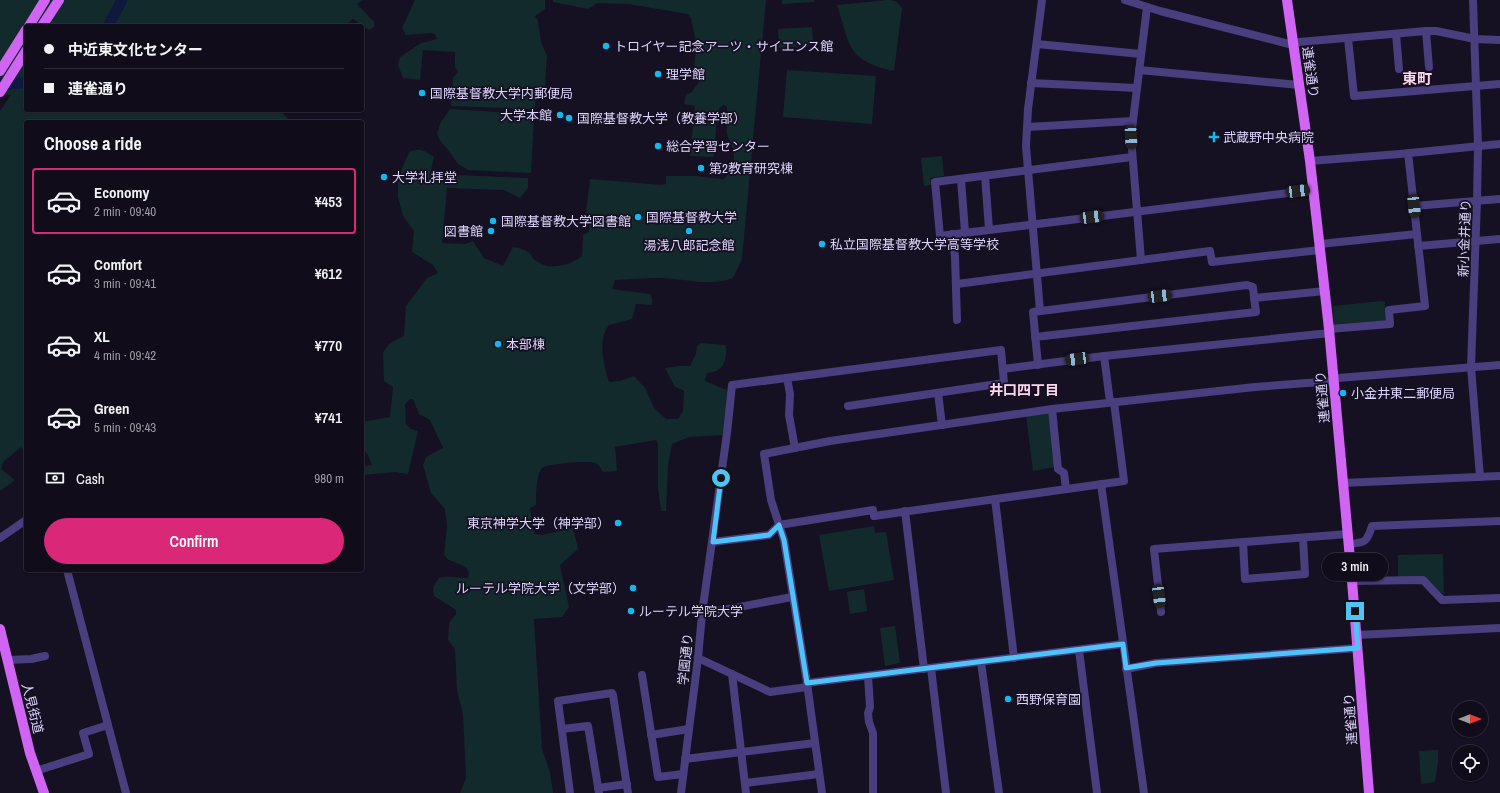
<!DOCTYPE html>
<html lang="en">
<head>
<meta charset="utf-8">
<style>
	:root { --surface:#100c1a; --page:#1e1a27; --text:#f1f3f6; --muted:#9c9ba2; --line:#302c39; --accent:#db2777 }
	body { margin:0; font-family:"Archivo Narrow","Noto Sans JP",sans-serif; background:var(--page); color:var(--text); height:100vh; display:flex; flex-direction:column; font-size:15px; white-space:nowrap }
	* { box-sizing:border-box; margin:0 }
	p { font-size:13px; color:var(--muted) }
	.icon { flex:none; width:22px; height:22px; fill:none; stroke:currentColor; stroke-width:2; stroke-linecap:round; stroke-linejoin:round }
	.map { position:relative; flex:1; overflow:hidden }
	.sheet { position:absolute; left:24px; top:120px; width:340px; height:452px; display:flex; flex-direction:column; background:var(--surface); border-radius:4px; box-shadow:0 1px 3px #0004,0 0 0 1px var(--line) }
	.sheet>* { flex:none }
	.guide { position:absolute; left:24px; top:24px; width:340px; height:88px; border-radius:4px; box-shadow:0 1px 3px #0004,0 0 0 1px var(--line); display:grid; align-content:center; height:88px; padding:0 20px; background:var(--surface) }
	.needle { width:26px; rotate:90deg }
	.controls { position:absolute; left:1452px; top:701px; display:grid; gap:8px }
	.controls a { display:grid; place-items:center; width:36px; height:36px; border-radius:50%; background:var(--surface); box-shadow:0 1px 3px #0004,0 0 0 1px var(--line); font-size:20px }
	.end { position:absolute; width:18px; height:18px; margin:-9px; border:5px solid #4fc3f7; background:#111; box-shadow:0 0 0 2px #111 }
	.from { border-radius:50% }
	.bubble { position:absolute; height:28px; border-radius:14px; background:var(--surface); box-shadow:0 1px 3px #0004,0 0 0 1px var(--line); font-size:13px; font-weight:600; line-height:28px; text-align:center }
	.car { position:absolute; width:12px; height:24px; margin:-12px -6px; border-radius:5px; box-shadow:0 0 3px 1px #0007; background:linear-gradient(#222 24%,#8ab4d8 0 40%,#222 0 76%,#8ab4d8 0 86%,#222 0) }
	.guide b { display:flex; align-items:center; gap:14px; height:38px; font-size:15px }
	.guide b+b { border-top:1px solid var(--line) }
	.guide i { width:10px; height:10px; background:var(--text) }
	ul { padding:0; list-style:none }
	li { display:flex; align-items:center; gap:12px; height:66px; margin:0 8px 6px; padding:0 12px; border:2px solid transparent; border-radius:4px }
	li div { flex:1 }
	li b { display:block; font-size:15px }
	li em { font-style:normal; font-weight:600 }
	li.active { border-color:var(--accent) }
	li>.icon { width:36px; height:36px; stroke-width:1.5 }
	h2 { padding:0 20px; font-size:18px; line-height:48px }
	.pay { display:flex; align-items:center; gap:10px; height:44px; padding:0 20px; font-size:15px }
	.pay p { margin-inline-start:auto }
	.action { display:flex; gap:8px; margin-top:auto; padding:8px 20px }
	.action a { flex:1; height:46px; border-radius:24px; background:var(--accent); color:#fff; font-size:16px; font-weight:600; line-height:46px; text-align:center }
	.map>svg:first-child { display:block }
</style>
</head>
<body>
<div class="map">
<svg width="1500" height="793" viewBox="0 0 1500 793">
	<rect width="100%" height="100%" fill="#151022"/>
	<!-- green -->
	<g fill="#132a2c">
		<path d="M0 0H362L357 4 374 22V27L369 30 353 19 343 26H26V110H280L291 122H26V453L21 447 3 462 1 469 15 480 0 491V111L11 95 0 94Z"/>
		<path d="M415 0H545V9L535 16 538 21 541 42 547 56 545 87 537 88 535 106 532 109 451 106 453 78 458 72 455 67V52L423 50 420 80 403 78 398 65 400 57 421 43 437 39 435 34 430 33 406 35 402 28Z"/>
		<path d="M553 0H766L742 259 733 278C710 287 686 279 662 278 646 278 630 279 615 280L612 289 650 294 652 298V305L636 304 632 319 609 325C597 341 604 365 609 382L620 381 634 376 645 388 654 408 666 419H678L683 411 684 391 683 390 675 387 665 368 680 366H690L696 354 697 346 701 343 726 345C727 353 726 366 718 370 715 372 710 372 707 373L705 381 727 390 725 435 689 437 672 444 668 465 666 511H661L658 488V444L656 440 615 447 617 471 603 472C601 469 599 464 595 463 588 460 546 464 542 468 536 475 536 496 536 505L530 508 534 534 542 535 573 528 578 549 560 565 569 607 562 617 534 619 542 749 550 772 553 793H460L466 778 463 714 457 690 455 649 448 640 449 623 456 614V610L434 596 433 587 439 578C449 575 458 578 468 578L469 573 466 567 447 559 444 554 447 525 445 509 431 493 423 465 426 457 443 448 430 420 419 414 413 399H410L405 404 406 424 411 429 418 431 408 474 395 472 362 475V466L372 465 368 455 362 447V422L390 417 393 387 384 381 383 352 390 343 404 336 406 306 427 278 438 273 433 265 412 252 414 231 403 216 398 197V178L409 152C420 147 425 151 434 157L430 174 528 178V188L520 198 504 190 447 188 442 243 465 244 473 241 484 258 503 266 513 247C520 248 526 250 530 254 532 256 533 260 536 261 549 271 571 265 582 256L583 235 589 232 591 214 586 213 590 179 662 185 666 184V176H694L724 179 729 173 734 158V152L727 134V107L724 105 720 107 717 115 714 157 690 156 695 106 684 104 686 94 691 93 699 82 693 73 697 46 691 19 688 14 628 4 597 3 588 9 553 2Z"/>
		<path d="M782 0H814V2L782 4Z"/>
		<path d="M888 0C895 0 898 2 902 8L894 71C847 61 850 45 837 5Z"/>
		<path d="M812 27 813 45 779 48 778 29Z"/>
		<path d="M787 70 876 76 872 124 783 117Z"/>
		<path d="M450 109 531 114 534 118 531 173 468 170 458 164 448 150 439 139 437 133 441 122Z"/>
		<path d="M942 156 944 176 930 178 931 185 924 186 921 158Z"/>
		<path d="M1382 301 1385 302 1386 318 1385 321 1334 324 1333 306Z"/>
		<path d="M1050 413 1059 466 1033 471 1026 415Z"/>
		<path d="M874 526 875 533 886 532 894 580 829 591 819 535Z"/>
		<path d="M1443 554 1444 595 1423 577 1398 578V555Z"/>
		<path d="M864 589 867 611 850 614 847 592Z"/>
		<path d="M895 626 900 663 885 666 880 628Z"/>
		<path d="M1438 750V762L1435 782 1421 784 1419 751Z"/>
	</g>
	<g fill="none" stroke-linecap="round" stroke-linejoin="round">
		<!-- river -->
		<g stroke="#0e193d" stroke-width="11">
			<path d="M108 26 122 0"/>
			<path d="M0 84 26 83"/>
		</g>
		<!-- minor -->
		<g stroke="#493e7e" stroke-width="8">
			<path d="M1125 0 1160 11 1289 44 1299 42 1426 31H1436L1475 39 1500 40"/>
			<path d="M1473 0 1478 146 1477 201 1471 367 1480 477"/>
			<path d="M1426 31 1429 67"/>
			<path d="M1396 34 1399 69"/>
			<path d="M1348 38 1354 96 1500 84"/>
			<path d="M1037 44 1141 54"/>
			<path d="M1139 70 1299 85"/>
			<path d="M1031 83 1137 88"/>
			<path d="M1027 127 1133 121"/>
			<path d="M1132 157 935 182 940 236 1313 190"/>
			<path d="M1310 161 1400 154 1500 144"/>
			<path d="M985 176 989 229"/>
			<path d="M961 179 965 232"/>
			<path d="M1414 206 1500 199"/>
			<path d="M952 234 955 257 957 320"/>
			<path d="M1320 244 1417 234"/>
			<path d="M1418 246 1500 239"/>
			<path d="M1141 260 1131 137 1147 7"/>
			<path d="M957 284 1210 251 1212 262 1320 250"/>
			<path d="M1040 311 1026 146 1028 109 1042 0"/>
			<path d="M1329 329 1390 324 1389 310 1425 306 1408 153"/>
			<path d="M1035 337 1256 312 1254 298"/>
			<path d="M1104 356 1110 402"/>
			<path d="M1038 365 1033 312 1247 285 1253 287 1254 298 1325 291"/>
			<path d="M1003 369 1104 356 1330 333"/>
			<path d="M787 378 790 394 789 415 795 448"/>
			<path d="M938 393 942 425"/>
			<path d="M1052 409 1058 469 1064 473 1066 489"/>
			<path d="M1343 483 1500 476"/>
			<path d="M1101 484 1144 793"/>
			<path d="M995 499 1014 658"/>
			<path d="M905 511 924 669"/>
			<path d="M0 538 26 520"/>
			<path d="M713 542 769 535 779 525 873 510 874 516 1124 481 1114 402"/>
			<path d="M1243 542 1245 579 1305 574 1303 538"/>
			<path d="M1349 544C1365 543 1367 542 1372 526L1500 521"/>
			<path d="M67 570 126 793"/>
			<path d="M1352 581 1423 580 1442 600 1500 598"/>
			<path d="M1161 612 1154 549 1348 534"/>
			<path d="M702 614 792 597"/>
			<path d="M1357 635 1500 628"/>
			<path d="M1079 650 1097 793"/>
			<path d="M698 658 770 692 807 687"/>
			<path d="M8 660 31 659 45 656"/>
			<path d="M981 662 999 793"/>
			<path d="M931 668 946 793"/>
			<path d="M1126 669 1156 663 1358 648"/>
			<path d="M732 674 746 793"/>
			<path d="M642 675 658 777 683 774"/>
			<path d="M868 676 870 707 868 713 869 722 873 733V793"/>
			<path d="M807 683 1123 644"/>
			<path d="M562 729 588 726 599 793"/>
			<path d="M651 735 689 729"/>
			<path d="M685 759 815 743"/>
			<path d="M36 771 89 754 83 733 108 725"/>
			<path d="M745 783 819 774"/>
			<path d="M598 788 627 784"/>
			<path d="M570 793 558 701 612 693 613 695 628 793"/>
			<path d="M681 793 698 658 702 614 727 433 732 385 1001 350 1004 383 848 406"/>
			<path d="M822 793 807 683 784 540 771 500 764 454 830 441 1052 409 1255 387 1334 381 1338 378 1500 365"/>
		</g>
		<!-- major -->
		<g stroke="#d064f3" stroke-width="10">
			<path d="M1287 0 1310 161 1329 329 1352 581 1369 793"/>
			<path d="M29 26 45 0"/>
			<path d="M42 26 59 0"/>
			<path d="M0 71 26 30"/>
			<path d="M0 92 26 51"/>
			<path d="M0 629 30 753 44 793"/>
		</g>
	</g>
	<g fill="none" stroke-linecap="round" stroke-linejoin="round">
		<!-- route -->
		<path stroke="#4fc3f7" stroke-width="5" d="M721 478 713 542 769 535 779 525 784 540 807 683 1123 644 1126 668 1156 663 1358 648 1355 611"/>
	</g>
	<!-- markers -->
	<g fill="#12b9ea" stroke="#151022" stroke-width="1.5">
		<circle cx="606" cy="46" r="4"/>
		<circle cx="658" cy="74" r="4"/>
		<circle cx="422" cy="93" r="4"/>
		<circle cx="560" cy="115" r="4"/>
		<circle cx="569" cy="118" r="4"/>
		<path d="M1212 131h4v4h4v4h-4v4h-4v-4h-4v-4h4z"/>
		<circle cx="658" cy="146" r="4"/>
		<circle cx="701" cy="168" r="4"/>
		<circle cx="384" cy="177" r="4"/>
		<circle cx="638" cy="217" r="4"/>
		<circle cx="493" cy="221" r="4"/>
		<circle cx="491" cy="231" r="4"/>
		<circle cx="689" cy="231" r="4"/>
		<circle cx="822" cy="244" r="4"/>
		<circle cx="498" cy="344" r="4"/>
		<circle cx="1343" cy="393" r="4"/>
		<circle cx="618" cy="523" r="4"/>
		<circle cx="633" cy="588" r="4"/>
		<circle cx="631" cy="611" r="4"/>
		<circle cx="1008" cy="699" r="4"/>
	</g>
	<g text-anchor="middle" stroke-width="3.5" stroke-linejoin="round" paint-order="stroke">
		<!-- poi labels -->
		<g font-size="13" fill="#ded4fc" stroke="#151022" text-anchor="start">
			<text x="614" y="51">トロイヤー記念アーツ・サイエンス館</text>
			<text x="666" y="79">理学館</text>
			<text x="430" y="98">国際基督教大学内郵便局</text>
			<text x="552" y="120" text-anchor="end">大学本館</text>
			<text x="577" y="123">国際基督教大学（教養学部）</text>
			<text x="1223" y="142">武蔵野中央病院</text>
			<text x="666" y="151">総合学習センター</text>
			<text x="709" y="173">第2教育研究棟</text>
			<text x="392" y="182">大学礼拝堂</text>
			<text x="646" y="222">国際基督教大学</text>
			<text x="501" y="226">国際基督教大学図書館</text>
			<text x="483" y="236" text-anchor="end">図書館</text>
			<text x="830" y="249">私立国際基督教大学高等学校</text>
			<text x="689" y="250" text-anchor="middle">湯浅八郎記念館</text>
			<text x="506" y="349">本部棟</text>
			<text x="1351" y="398">小金井東二郵便局</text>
			<text x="610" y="528" text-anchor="end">東京神学大学（神学部）</text>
			<text x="625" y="593" text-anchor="end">ルーテル学院大学（文学部）</text>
			<text x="639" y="616">ルーテル学院大学</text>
			<text x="1016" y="704">西野保育園</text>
		</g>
		<!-- street labels -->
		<g font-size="13" fill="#ded4fc" stroke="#151022">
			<text transform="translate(1311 72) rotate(82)" y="5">連雀通り</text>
			<text transform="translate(1464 238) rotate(-88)" y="5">新小金井通り</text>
			<text transform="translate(1322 397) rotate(-95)" y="5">連雀通り</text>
			<text transform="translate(685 659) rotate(-84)" y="5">学園通り</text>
			<text transform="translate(33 708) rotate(76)" y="5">人見街道</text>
			<text transform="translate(1350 719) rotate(-94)" y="5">連雀通り</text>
		</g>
		<!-- neighbourhood labels -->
		<g font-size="14" font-weight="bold" fill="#fcd6e9" stroke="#151022">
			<text x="1024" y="395">井口四丁目</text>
		</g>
		<!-- quarter labels -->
		<g font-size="15" font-weight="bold" fill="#fcd6e9" stroke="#151022">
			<text x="1417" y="84">東町</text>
		</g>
	</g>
</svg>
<div class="controls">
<a><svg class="needle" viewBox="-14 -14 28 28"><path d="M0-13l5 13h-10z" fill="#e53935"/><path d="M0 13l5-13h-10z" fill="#9c9ba2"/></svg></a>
<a><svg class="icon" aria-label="locate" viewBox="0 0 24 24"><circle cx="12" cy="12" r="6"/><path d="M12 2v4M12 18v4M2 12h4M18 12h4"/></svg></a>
</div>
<i class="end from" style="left:721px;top:478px"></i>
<i class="end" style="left:1355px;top:611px"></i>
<div class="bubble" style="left:1322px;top:553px;width:66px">3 min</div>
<i class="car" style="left:1131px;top:137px;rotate:177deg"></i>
<i class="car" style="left:1298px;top:191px;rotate:83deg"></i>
<i class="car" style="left:1414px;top:206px;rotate:174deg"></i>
<i class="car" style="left:1092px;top:217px;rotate:83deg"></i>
<i class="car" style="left:1160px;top:296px;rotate:83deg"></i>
<i class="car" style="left:1077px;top:359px;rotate:262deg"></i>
<i class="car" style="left:1159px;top:596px;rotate:173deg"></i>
<div class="guide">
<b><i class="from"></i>中近東文化センター</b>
<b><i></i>連雀通り</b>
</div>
<section class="sheet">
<h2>Choose a ride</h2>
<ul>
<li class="active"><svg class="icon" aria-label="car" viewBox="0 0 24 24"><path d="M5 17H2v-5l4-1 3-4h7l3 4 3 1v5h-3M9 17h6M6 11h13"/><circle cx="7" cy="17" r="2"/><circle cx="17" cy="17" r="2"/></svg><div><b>Economy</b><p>2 min · 09:40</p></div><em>¥453</em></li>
<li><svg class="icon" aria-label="car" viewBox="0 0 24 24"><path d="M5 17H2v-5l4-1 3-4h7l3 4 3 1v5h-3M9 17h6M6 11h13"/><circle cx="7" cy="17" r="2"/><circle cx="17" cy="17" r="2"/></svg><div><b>Comfort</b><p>3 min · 09:41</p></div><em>¥612</em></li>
<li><svg class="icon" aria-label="car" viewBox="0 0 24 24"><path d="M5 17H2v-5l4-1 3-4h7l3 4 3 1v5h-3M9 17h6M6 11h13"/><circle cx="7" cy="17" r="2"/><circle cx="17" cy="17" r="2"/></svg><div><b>XL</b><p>4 min · 09:42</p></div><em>¥770</em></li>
<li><svg class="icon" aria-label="car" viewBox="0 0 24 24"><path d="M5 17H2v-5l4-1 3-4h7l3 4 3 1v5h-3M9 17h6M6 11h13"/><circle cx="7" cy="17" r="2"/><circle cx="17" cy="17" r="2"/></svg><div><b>Green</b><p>5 min · 09:43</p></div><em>¥741</em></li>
</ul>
<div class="pay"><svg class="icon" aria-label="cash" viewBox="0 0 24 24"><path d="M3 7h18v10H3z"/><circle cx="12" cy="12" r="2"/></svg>Cash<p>980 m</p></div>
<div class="action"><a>Confirm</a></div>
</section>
</div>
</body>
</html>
